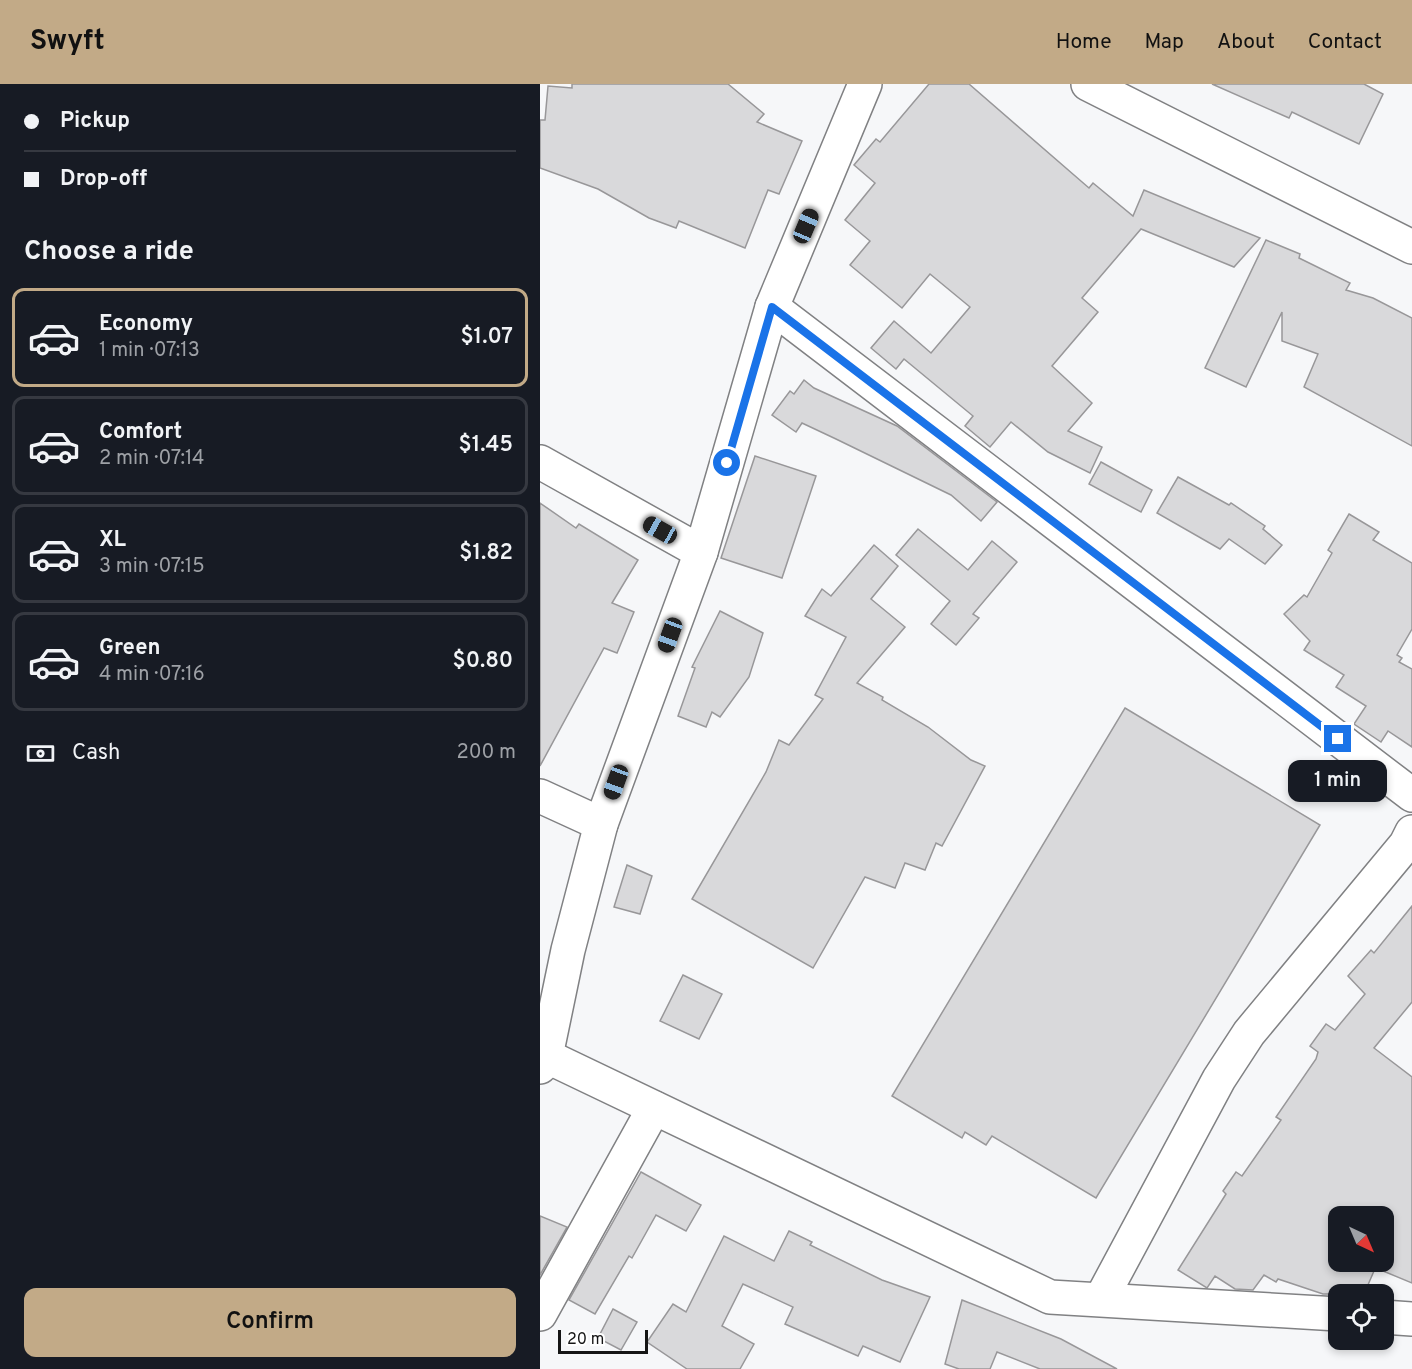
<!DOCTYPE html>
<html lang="en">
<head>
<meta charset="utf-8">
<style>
	:root { --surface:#171b24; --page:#242831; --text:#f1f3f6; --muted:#9ea1a6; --line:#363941; --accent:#c2aa87 }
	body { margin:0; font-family:Overpass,sans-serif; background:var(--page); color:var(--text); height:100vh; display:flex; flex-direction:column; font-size:22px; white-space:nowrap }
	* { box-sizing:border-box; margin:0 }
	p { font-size:20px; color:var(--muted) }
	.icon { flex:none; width:33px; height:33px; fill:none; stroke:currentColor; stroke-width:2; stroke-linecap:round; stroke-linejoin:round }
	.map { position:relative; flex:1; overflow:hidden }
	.details { display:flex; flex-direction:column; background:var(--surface); width:540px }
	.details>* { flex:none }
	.top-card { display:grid; align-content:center; height:132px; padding:0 24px; background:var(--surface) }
	.needle { width:39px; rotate:136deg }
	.buttons { position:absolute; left:788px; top:1122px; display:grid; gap:12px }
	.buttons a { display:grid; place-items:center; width:66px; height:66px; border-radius:12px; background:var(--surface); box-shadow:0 3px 9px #0003; font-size:30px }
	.scale { position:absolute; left:18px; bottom:15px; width:90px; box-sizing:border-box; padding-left:6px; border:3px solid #151515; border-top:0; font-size:16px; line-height:21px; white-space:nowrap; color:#151515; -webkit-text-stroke:4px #fff; paint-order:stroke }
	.end { position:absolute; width:27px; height:27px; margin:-14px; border:8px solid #1a73e8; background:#fff; box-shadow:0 0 0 3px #fff }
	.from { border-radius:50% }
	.bubble { position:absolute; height:42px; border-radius:12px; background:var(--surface); box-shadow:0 3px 9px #0003; font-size:20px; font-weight:600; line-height:42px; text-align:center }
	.car { position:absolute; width:18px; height:36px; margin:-18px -9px; border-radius:8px; box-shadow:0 0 4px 2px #0007; background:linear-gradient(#222 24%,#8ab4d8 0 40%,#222 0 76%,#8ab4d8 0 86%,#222 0) }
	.top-card b { display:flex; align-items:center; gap:21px; height:57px; font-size:22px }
	.top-card b+b { border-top:2px solid var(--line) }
	.top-card i { width:15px; height:15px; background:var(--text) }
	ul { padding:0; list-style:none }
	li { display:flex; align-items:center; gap:18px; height:99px; margin:0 12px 9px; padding:0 12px; border:3px solid var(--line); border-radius:12px }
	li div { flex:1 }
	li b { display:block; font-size:22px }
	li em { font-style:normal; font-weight:600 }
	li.current { border-color:var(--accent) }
	li>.icon { width:54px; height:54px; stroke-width:1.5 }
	h2 { padding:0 24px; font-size:27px; line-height:72px }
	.pay { display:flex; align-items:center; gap:15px; height:66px; padding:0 24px; font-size:22px }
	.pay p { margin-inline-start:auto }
	.primary-button { display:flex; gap:12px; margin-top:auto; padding:12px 24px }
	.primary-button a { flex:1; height:69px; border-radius:12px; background:var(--accent); color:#111; font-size:24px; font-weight:600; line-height:69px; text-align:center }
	header { display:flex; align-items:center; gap:36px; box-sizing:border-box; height:84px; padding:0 30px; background:var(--accent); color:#111 }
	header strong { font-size:28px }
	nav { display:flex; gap:33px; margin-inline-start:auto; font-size:21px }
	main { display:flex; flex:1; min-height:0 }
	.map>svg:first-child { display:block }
</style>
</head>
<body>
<header>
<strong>Swyft</strong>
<nav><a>Home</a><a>Map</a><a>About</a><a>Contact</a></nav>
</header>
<main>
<section class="details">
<div class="top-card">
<b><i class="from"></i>Pickup</b>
<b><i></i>Drop-off</b>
</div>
<h2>Choose a ride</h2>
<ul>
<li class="current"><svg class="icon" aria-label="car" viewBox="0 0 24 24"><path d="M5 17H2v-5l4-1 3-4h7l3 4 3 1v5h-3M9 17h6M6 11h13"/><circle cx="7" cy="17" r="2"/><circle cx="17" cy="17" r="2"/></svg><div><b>Economy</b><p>1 min · 07:13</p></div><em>$1.07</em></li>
<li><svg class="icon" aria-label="car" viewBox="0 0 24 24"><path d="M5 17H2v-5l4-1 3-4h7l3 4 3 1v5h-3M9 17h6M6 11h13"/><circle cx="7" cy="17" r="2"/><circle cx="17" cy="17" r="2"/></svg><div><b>Comfort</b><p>2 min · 07:14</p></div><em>$1.45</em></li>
<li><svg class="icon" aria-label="car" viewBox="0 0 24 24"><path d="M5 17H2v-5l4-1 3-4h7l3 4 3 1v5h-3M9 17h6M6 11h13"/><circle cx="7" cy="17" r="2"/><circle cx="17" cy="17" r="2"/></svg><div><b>XL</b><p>3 min · 07:15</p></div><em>$1.82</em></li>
<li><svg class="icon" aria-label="car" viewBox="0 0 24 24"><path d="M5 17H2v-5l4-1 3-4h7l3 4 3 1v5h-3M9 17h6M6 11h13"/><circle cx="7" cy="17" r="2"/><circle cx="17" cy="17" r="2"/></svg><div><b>Green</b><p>4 min · 07:16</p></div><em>$0.80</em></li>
</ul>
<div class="pay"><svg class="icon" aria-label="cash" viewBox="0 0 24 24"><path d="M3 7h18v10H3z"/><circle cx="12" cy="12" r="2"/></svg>Cash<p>200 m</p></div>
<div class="primary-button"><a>Confirm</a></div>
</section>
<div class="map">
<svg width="872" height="1285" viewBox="0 0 872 1285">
	<rect width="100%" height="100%" fill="#f6f7f9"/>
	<!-- building -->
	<g fill="#d9d9db" stroke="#989799" stroke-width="1.5">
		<path d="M32 0H188L224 30 217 38 262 57 239 110 228 106 205 164 139 137 136 144 109 134 58 105 0 84V36H5L8 2 32 4Z"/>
		<path d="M389 0H429L549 104 553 99 593 132 604 106 720 154 694 183 601 145 542 214 558 228 512 282 552 319 528 347 562 363 550 389 508 368 471 338 450 363 425 342 433 332 364 275 356 285 331 264 354 237 391 269 430 223 390 190 362 224 310 181 330 157 305 136 335 99 314 81 336 55 340 58Z"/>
		<path d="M672 0H824L843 10 819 60 752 28 749 34Z"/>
		<path d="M726 156 760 170 759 174 810 199 806 206 833 214 872 234V362L764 303 778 270 742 257V228L706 303 665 284Z"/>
		<path d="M264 296 274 304 357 342 457 418 441 437 411 411 296 355 262 339 256 348 232 331 250 307 254 310Z"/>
		<path d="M215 372 276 392 242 494 181 474Z"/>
		<path d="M561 378 612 406 601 428 549 400Z"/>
		<path d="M638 393 689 421 691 419 725 442 723 445 742 461 725 480 689 455 680 465 617 429Z"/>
		<path d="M0 419 36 444 39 440 98 476 72 519 94 528 77 569 64 564 0 682Z"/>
		<path d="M809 430 839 448 833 456 872 479V545L857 571 862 574 859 578 872 585V663L848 647 841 658 814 640 826 622 796 603 804 591 764 566 770 557 744 530 764 511 767 513 792 469 788 466Z"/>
		<path d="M378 445 428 486 452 457 477 478 433 530 439 534 416 561 391 540 410 517 356 471Z"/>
		<path d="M334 461 358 482 331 515 365 543 317 599 343 613 342 616 388 643 431 676 445 682 402 762 396 759 385 786 365 779 355 804 325 793 273 884 152 815 226 688 239 656 249 661 283 615 275 611 306 553 265 532 282 505 291 512Z"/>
		<path d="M180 527 223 549 209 593 180 633 172 628 166 643 138 632 155 584 152 583Z"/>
		<path d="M585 624 780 741 556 1114 452 1052 446 1061 425 1048 422 1054 352 1012Z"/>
		<path d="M87 781 112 792 100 830 74 823Z"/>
		<path d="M872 822V918L834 964 872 993V1199L843 1187V1132H798V1178H814L834 1187 824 1210H783L738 1195 736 1198 724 1191 713 1206 695 1205 675 1192 667 1204 638 1186 686 1110 683 1107 696 1088 702 1092 741 1036 736 1033 776 975 778 968 770 962 786 940 795 946 825 910 808 892 831 866 834 869Z"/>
		<path d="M143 891 182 910 159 955 120 937Z"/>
		<path d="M101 1088 161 1121 146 1147 116 1131 92 1174 89 1172 55 1230 29 1216Z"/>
		<path d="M0 1132 27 1143 0 1191Z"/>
		<path d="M249 1147 272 1158 270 1161 342 1196 390 1213 360 1278 323 1262 318 1272 245 1240 253 1223 203 1200 182 1242 214 1260 200 1285H147L107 1258 133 1220 146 1228 184 1152 234 1177Z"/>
		<path d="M422 1216 521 1255 577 1285H500L457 1268 450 1285H419L405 1280Z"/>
		<path d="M73 1225 97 1238 81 1266 58 1254Z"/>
	</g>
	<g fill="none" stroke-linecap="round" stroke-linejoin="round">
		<!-- minor casing -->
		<g stroke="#808183" stroke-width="36">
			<g id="minor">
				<path d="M548 0 872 163"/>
				<path d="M232 223 872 711"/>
				<path d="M0 378 161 468"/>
				<path d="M0 712 61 740"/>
				<path d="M6 972 510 1213 798 1230"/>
				<path d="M0 983 6 972 28 866 61 740 161 468 232 223 325 0"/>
				<path d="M561 1215 679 995 709 949 866 760 872 748"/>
				<path d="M0 1230 114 1024"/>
				<path d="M843 1233 872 1235"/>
			</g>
		</g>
		<!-- minor -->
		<use href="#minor" stroke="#fff" stroke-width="33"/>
	</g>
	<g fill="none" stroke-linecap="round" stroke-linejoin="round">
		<!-- route -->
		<path stroke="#1a73e8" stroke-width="8" d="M187 379 232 223 798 655"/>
	</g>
</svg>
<div class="buttons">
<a><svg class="needle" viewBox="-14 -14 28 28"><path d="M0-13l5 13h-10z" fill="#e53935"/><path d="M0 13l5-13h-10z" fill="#9ea1a6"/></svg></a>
<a><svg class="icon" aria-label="locate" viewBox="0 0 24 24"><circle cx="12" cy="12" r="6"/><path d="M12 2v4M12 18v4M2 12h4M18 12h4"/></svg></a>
</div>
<div class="scale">20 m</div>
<i class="end from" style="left:187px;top:379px"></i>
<i class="end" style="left:798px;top:655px"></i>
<div class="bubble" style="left:748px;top:676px;width:99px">1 min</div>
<i class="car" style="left:266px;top:142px;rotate:23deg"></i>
<i class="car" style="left:120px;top:446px;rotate:299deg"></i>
<i class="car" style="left:130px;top:551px;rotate:200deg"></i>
<i class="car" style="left:76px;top:698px;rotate:200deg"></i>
</div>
</main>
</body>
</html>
